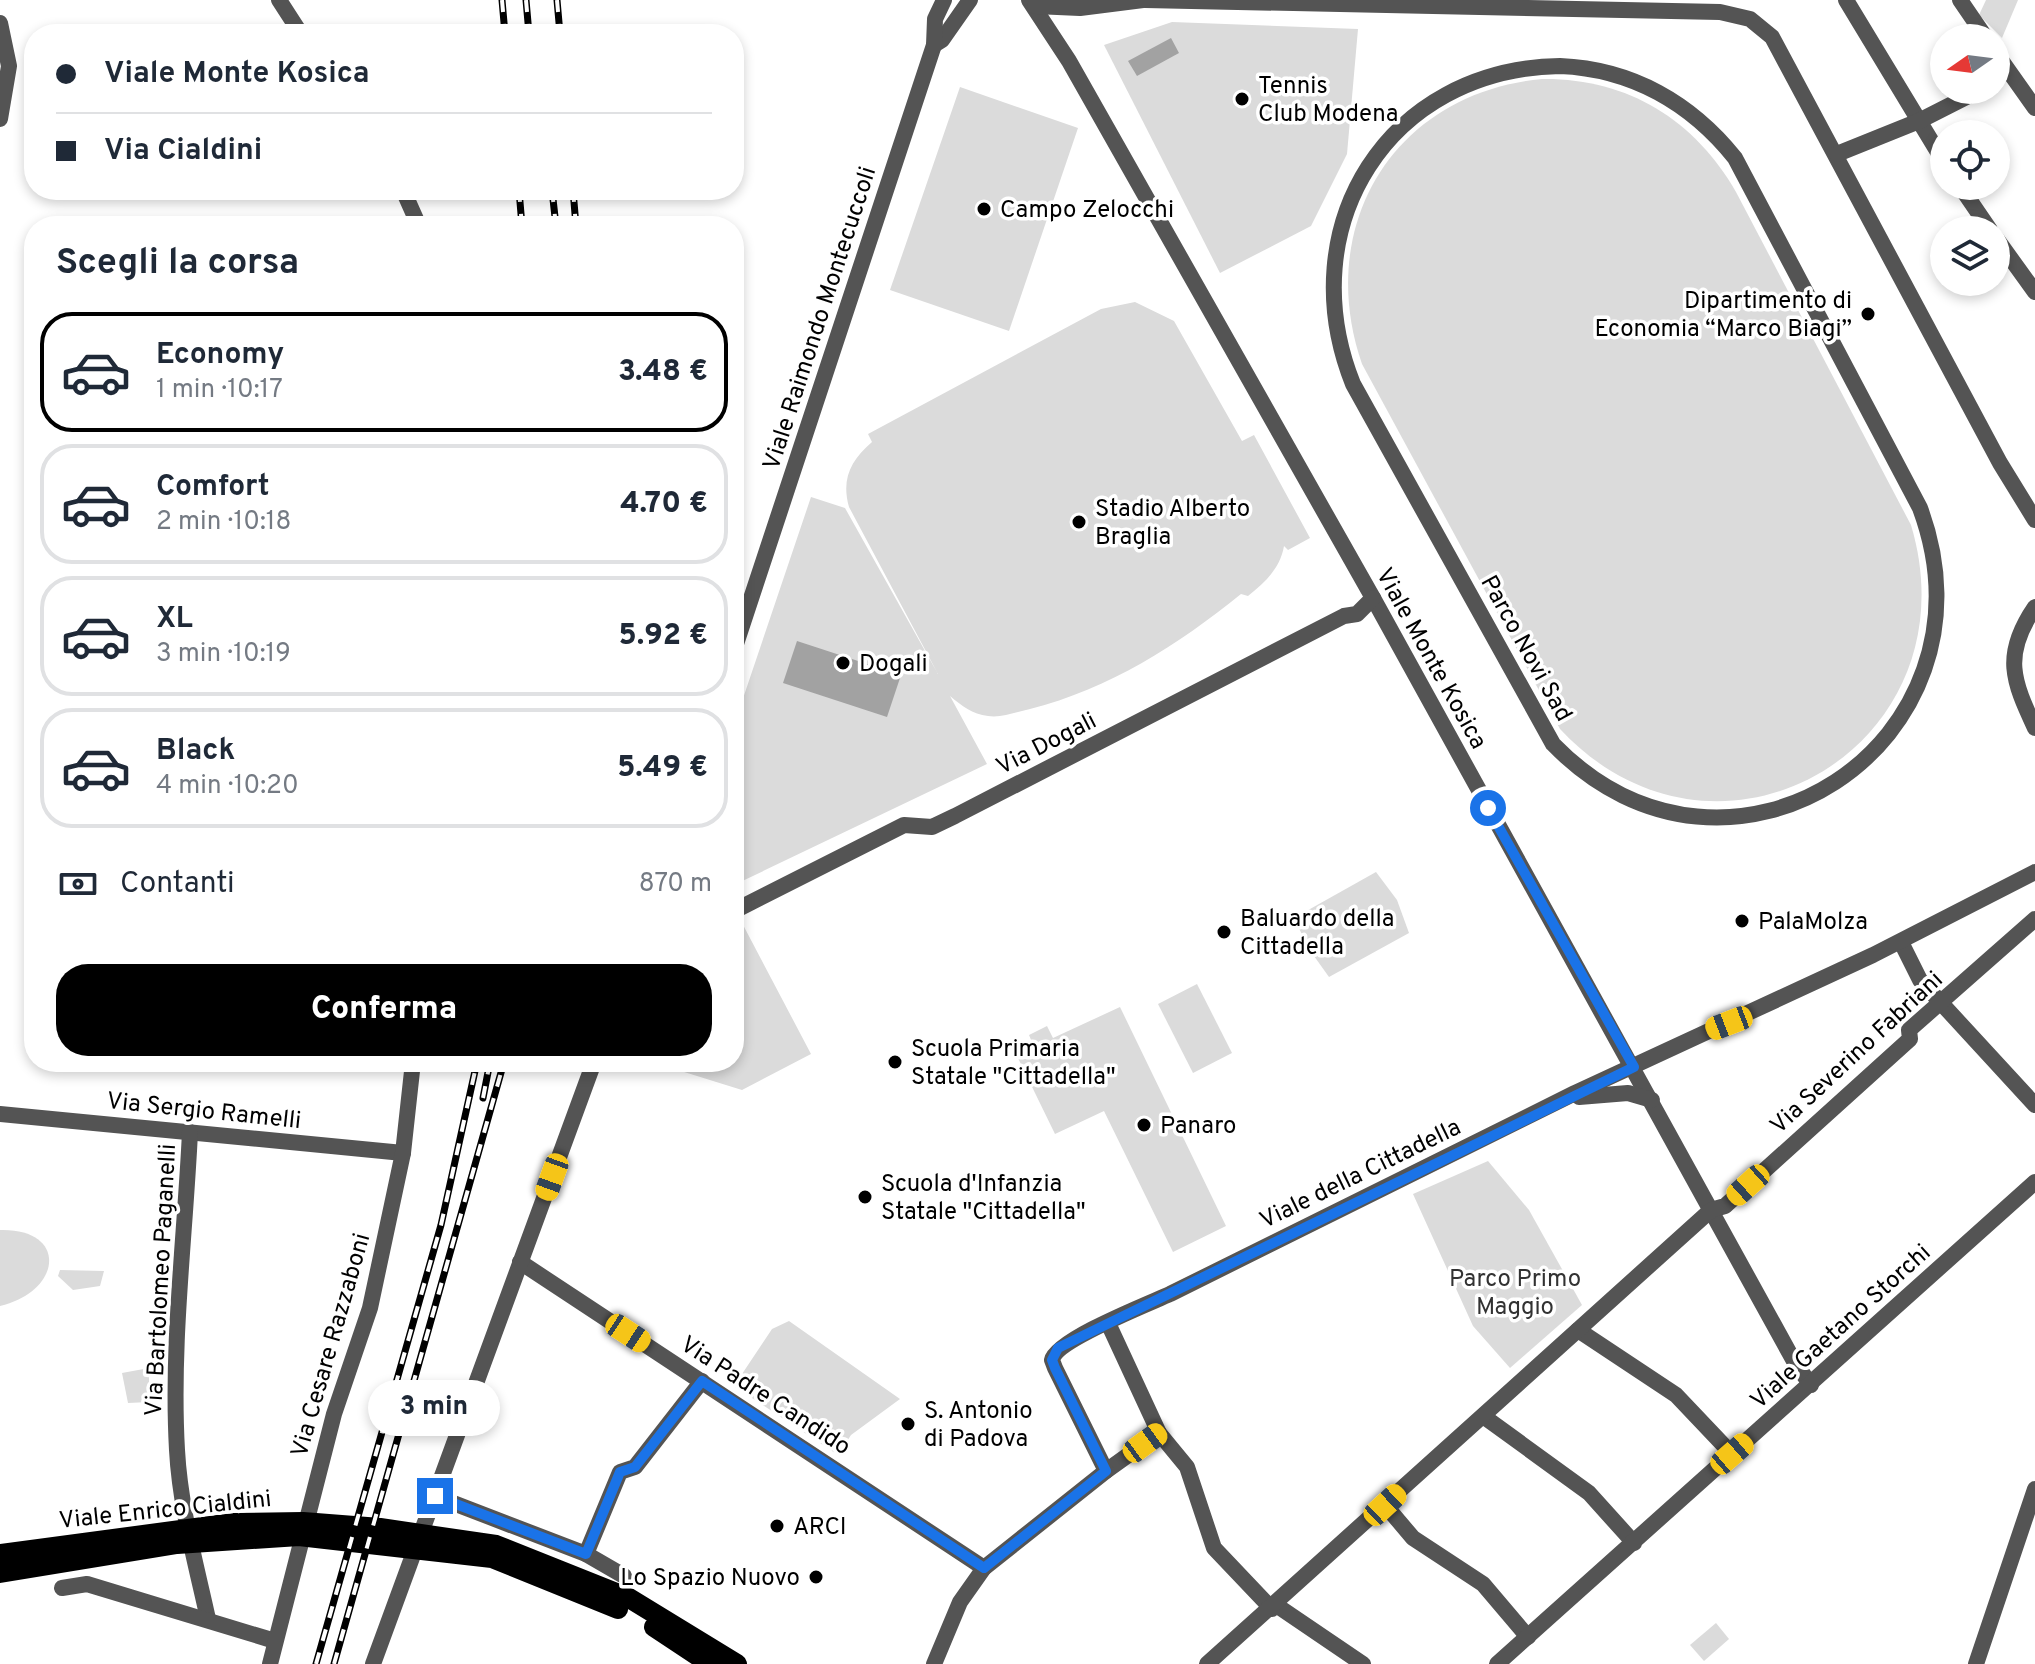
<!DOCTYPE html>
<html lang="it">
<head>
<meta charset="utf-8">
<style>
	:root { --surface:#fff; --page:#f6f6f7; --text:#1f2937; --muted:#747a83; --line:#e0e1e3; --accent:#000 }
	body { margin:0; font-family:Overpass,sans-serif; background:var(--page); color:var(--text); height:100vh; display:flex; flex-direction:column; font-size:30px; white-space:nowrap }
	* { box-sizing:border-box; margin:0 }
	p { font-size:26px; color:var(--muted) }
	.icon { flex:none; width:44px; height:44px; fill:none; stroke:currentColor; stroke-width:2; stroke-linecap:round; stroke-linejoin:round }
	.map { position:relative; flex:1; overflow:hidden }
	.details { position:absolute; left:24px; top:216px; width:720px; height:856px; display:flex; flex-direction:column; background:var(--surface); border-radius:32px; box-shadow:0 4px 12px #0003 }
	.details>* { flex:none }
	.guide { position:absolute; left:24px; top:24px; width:720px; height:176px; border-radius:32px; box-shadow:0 4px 12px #0003; display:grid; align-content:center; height:176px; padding:0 32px; background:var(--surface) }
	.needle { width:52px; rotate:256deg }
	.tools { position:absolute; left:1930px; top:24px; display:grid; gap:16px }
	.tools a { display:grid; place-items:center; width:80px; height:80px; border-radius:50%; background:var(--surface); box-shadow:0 4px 12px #0003; font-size:40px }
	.end { position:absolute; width:36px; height:36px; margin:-18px; border:10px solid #1a73e8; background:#fff; box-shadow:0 0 0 4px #fff }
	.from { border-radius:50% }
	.bubble { position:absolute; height:56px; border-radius:28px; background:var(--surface); box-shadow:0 4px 12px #0003; font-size:26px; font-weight:800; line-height:56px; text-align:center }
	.car { position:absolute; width:24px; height:48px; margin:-24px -12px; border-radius:10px; box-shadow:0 0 6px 2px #0007; background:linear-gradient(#f5c518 24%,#345 0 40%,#f5c518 0 76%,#345 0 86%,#f5c518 0) }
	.guide b { display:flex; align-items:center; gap:28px; height:76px; font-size:30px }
	.guide b+b { border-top:2px solid var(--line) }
	.guide i { width:20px; height:20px; background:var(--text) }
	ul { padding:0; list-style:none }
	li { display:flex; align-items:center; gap:24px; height:120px; margin:0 16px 12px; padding:0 16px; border:4px solid var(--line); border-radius:32px }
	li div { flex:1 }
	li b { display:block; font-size:30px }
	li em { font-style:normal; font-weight:800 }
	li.on { border-color:var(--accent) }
	li>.icon { width:72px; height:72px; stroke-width:1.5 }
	h2 { padding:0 32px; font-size:36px; line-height:96px }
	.pay { display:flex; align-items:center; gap:20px; height:88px; padding:0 32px; font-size:30px }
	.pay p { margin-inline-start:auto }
	.primary-button { display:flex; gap:16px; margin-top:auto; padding:16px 32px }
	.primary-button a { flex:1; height:92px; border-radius:32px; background:var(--accent); color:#fff; font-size:32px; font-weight:800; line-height:92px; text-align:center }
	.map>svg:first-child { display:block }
</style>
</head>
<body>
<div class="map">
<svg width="2035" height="1664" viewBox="0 0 2035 1664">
	<rect width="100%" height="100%" fill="#fff"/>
	<!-- green -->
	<g fill="#dbdbdb">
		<path d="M1986 0H2018L2002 38 1979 15Z"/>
		<path d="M1172 22 1358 29 1347 154 1311 226 1220 273 1104 45Z"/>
		<path d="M1542 79C1627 78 1694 119 1736 192L1911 525C1977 746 1718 898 1560 729L1362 364C1314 225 1394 93 1542 79Z"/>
		<path d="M960 87 1078 128 1009 331 890 290Z"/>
		<path d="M1135 302 1174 321 1242 441 1254 435 1310 538 1288 550 1284 546C1280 569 1265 582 1248 596L1241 594C1178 645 1109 689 1030 709 1016 712 1002 718 988 716 972 714 962 706 950 696L987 764 734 885V725L811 497 845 508 938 674 849 507C841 479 851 460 872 442L868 434 1101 309Z"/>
		<path d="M1376 872 1397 900 1409 933 1329 977 1309 949 1294 918Z"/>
		<path d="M741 921 811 1054 742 1090 652 1062H734V925Z"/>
		<path d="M1197 984 1232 1053 1193 1073 1158 1004Z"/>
		<path d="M1120 1007 1226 1226 1173 1252 1104 1111 1055 1134 1016 1054 1034 1047 1029 1035 1047 1026 1053 1038Z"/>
		<path d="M1488 1161 1529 1210 1582 1305 1510 1368 1473 1326 1413 1194Z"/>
		<path d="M0 1230C68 1228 63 1291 0 1306Z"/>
		<path d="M60 1270 104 1271 100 1286 73 1290 58 1276Z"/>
		<path d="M789 1321 900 1399 851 1435 838 1455 734 1386 772 1329Z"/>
		<path d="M149 1368V1402L128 1403 122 1373Z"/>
		<path d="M1716 1623 1729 1639 1704 1661 1690 1645Z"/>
	</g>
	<!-- water -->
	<g fill="#a2a2a2">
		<path d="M1171 38 1179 53 1137 76 1128 61Z"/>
		<path d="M797 641 901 675 887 717 783 683Z"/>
	</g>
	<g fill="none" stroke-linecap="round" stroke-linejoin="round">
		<!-- minor -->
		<g stroke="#545454" stroke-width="16">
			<path d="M279 0 301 34"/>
			<path d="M1029 0 1069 61 1373 598 1795 1363 1811 1385"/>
			<path d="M1145 0 1720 12 1750 19 1772 37 2000 463 2035 520"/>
			<path d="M1846 0 1944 162"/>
			<path d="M1960 0 1986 38"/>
			<path d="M1035 6 1080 8 1143 0"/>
			<path d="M0 23 9 66 0 119"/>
			<path d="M934 45 942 40 970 0"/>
			<path d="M1996 53 2035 108"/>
			<path d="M1560 66C1632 69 1691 103 1735 158L1920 508C2007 743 1729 925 1553 744L1353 384C1290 226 1388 69 1560 66Z"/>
			<path d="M1837 154 1919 121 1980 90"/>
			<path d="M1960 186 1990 230"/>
			<path d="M403 190 419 226"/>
			<path d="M1996 238 2035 292"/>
			<path d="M2035 607C2002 655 2013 681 2035 728"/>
			<path d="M734 650 934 45 935 19 944 0"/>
			<path d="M734 911 904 825 932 827 955 816 1344 616 1357 614 1373 598"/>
			<path d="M1901 942 1920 980 2035 1105"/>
			<path d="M1579 1097 1628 1093 1652 1100"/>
			<path d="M0 1114 403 1153"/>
			<path d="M190 1132C185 1238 171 1344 177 1450 180 1507 196 1564 208 1619"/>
			<path d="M520 1262 984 1568"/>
			<path d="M1108 1323 1159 1433 1106 1471 1055 1368 1052 1360C1056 1340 1148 1304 1170 1294L1575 1093 1873 955 2035 872"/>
			<path d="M1578 1330 1676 1395 1732 1454"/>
			<path d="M1483 1416 1589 1493 1634 1543"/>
			<path d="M1159 1433 1187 1467 1214 1548 1272 1609"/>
			<path d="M435 1496 586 1554 624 1576"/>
			<path d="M1385 1505 1413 1538 1483 1584 1528 1637"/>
			<path d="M586 1554 620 1472 635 1467 702 1381"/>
			<path d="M62 1588 87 1584 275 1641"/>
			<path d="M1276 1605 1363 1664"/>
			<path d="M270 1664 334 1414 370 1308 403 1153 413 1062"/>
			<path d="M373 1664 594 1062"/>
			<path d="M934 1664 960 1602 984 1568 1106 1471"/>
			<path d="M1207 1664 1711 1210 1725 1206 1910 1039 1909 1030 2035 919"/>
			<path d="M1497 1664 2035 1182"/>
			<path d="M1976 1664 2035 1489"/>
		</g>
		<!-- major -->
		<g stroke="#000" stroke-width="20">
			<path d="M0 1554 233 1523 303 1522 380 1528 496 1545 629 1598 737 1664"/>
			<path d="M0 1573 177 1544 299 1536 492 1558 618 1609"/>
			<path d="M654 1627 710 1664"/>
		</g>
		<!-- rail casing -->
		<g stroke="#000" stroke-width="7">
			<g id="rail">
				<path d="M502 0 505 34"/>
				<path d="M526 0 529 34"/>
				<path d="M557 0 560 34"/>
				<path d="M519 190 522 226"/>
				<path d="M552 190 556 226"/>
				<path d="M573 190 576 226"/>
				<path d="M483 1098 490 1062"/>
				<path d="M316 1664 441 1225 477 1062"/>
				<path d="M334 1664 504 1062"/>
			</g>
		</g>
		<!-- rail -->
		<use href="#rail" stroke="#fff" stroke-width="4" stroke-dasharray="12" stroke-linecap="butt"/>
	</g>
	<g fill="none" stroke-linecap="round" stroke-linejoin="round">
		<!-- route -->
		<path stroke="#1a73e8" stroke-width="10" d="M435 1496 586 1554 620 1472 635 1467 702 1381 984 1568 1106 1471 1055 1368 1052 1360 1058 1348 1634 1067 1488 808"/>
	</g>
	<!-- markers -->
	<g fill="#000" stroke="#fff" stroke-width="3">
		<circle cx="1242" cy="99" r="8"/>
		<circle cx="984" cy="209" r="8"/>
		<circle cx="1868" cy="314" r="8"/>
		<circle cx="1079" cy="522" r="8"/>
		<circle cx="843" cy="663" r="8"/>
		<circle cx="1742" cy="921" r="8"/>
		<circle cx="1224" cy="932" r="8"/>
		<circle cx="895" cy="1062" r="8"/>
		<circle cx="1144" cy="1125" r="8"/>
		<circle cx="865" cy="1197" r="8"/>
		<circle cx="908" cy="1424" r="8"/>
		<circle cx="777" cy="1526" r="8"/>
		<circle cx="816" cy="1577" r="8"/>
	</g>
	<g text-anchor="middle" stroke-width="7" stroke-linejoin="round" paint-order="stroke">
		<!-- poi labels -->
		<g font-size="24" fill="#000" stroke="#fff" text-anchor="start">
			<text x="1258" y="93">Tennis<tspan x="1258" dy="28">Club Modena</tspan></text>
			<text x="1000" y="217">Campo Zelocchi</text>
			<text x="1852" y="308" text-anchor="end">Dipartimento di<tspan x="1852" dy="28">Economia “Marco Biagi”</tspan></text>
			<text x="1095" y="516">Stadio Alberto<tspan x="1095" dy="28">Braglia</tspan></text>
			<text x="859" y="671">Dogali</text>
			<text x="1240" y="926">Baluardo della<tspan x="1240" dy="28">Cittadella</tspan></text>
			<text x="1758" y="929">PalaMolza</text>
			<text x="911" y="1056">Scuola Primaria<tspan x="911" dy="28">Statale "Cittadella"</tspan></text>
			<text x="1160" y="1133">Panaro</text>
			<text x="881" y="1191">Scuola d'Infanzia<tspan x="881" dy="28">Statale "Cittadella"</tspan></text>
			<text x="924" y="1418">S. Antonio<tspan x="924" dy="28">di Padova</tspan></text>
			<text x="793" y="1534">ARCI</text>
			<text x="800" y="1585" text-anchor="end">Lo Spazio Nuovo</text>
		</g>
		<!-- street labels -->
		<g font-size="24" fill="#000" stroke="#fff">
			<text transform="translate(819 318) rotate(-72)" y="8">Viale Raimondo Montecuccoli</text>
			<text transform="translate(1527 648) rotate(61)" y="8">Parco Novi Sad</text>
			<text transform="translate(1432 658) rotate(61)" y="8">Viale Monte Kosica</text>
			<text transform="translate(1046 743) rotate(-27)" y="8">Via Dogali</text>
			<text transform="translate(1856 1052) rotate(-43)" y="8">Via Severino Fabriani</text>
			<text transform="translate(204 1110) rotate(6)" y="8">Via Sergio Ramelli</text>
			<text transform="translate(1360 1173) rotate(-26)" y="8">Viale della Cittadella</text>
			<text transform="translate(160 1280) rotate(-87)" y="8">Via Bartolomeo Paganelli</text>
			<text transform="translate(1840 1326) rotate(-42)" y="8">Viale Gaetano Storchi</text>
			<text transform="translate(330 1345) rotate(-74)" y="8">Via Cesare Razzaboni</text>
			<text transform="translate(766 1395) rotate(33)" y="8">Via Padre Candido</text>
			<text transform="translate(165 1509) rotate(-6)" y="8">Viale Enrico Cialdini</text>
		</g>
		<!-- park labels -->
		<g font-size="24" fill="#323232" stroke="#fff">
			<text x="1515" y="1286">Parco Primo<tspan x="1515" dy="28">Maggio</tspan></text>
		</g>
	</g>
</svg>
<div class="tools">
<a><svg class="needle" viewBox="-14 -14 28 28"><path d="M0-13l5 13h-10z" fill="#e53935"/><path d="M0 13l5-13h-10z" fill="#747a83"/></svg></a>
<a><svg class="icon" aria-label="locate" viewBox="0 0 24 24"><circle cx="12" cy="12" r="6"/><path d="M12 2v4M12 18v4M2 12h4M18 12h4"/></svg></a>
<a><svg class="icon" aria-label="layers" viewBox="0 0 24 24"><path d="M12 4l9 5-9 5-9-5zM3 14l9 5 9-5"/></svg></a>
</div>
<i class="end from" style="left:1488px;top:808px"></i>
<i class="end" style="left:435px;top:1496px"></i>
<div class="bubble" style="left:368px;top:1380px;width:132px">3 min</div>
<i class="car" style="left:1729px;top:1023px;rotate:249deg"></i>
<i class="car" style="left:552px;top:1177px;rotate:200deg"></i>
<i class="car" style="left:1748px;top:1185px;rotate:228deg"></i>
<i class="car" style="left:628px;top:1333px;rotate:123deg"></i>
<i class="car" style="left:1145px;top:1443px;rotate:54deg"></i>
<i class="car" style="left:1732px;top:1454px;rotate:49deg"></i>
<i class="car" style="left:1385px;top:1505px;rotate:47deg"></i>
<div class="guide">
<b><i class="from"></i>Viale Monte Kosica</b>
<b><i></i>Via Cialdini</b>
</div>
<section class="details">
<h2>Scegli la corsa</h2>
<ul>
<li class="on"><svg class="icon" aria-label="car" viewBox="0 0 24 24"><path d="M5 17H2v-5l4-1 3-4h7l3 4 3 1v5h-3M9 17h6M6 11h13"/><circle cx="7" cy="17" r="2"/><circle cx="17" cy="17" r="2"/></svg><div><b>Economy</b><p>1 min · 10:17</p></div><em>3.48 €</em></li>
<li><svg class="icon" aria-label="car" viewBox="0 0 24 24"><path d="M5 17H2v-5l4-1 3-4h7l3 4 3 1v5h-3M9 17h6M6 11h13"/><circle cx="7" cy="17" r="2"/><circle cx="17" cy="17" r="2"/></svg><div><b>Comfort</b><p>2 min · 10:18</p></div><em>4.70 €</em></li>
<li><svg class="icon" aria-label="car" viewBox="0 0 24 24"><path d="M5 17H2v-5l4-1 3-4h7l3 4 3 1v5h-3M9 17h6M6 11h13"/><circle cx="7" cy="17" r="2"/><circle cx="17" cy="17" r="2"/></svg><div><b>XL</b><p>3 min · 10:19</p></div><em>5.92 €</em></li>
<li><svg class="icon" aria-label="car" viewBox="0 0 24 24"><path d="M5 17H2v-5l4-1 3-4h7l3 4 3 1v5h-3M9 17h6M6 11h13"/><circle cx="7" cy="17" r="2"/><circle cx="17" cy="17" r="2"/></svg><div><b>Black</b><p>4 min · 10:20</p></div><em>5.49 €</em></li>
</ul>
<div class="pay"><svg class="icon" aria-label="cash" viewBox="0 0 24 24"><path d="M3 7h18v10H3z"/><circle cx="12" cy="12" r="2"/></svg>Contanti<p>870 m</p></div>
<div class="primary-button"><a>Conferma</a></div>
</section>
</div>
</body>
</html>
